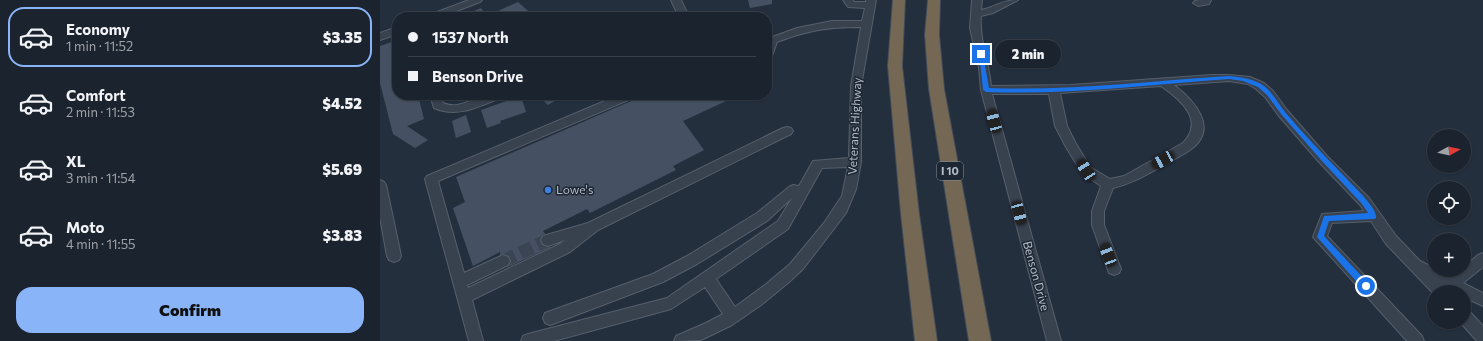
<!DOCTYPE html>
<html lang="en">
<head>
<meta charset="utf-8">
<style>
	:root { --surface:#1b232e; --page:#282f3a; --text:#f1f3f6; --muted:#a0a4aa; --line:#39404a; --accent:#8ab4f8 }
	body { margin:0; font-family:Commissioner,sans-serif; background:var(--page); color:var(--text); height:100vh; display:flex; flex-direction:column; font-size:15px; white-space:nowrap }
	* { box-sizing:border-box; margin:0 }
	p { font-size:13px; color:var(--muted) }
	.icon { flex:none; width:22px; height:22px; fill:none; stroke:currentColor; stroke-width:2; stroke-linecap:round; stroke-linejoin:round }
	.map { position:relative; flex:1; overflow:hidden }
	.details { display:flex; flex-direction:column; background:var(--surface); width:380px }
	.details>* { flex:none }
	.banner { position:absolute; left:12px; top:12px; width:380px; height:88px; border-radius:16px; box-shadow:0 1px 3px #0004,0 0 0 1px var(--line); display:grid; align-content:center; height:88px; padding:0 16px; background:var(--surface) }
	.needle { width:26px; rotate:82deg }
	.controls { position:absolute; left:1047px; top:129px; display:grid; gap:8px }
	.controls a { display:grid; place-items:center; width:44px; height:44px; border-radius:50%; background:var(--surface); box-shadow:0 1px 3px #0004,0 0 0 1px var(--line); font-size:20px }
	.end { position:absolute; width:18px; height:18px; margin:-9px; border:5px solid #1a73e8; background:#fff; box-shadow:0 0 0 2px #fff }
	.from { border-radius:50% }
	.bubble { position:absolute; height:28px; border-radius:14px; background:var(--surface); box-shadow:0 1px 3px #0004,0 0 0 1px var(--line); font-size:13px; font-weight:800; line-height:28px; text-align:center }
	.car { position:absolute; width:12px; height:24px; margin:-12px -6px; border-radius:5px; box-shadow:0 0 3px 1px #0007; background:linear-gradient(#222 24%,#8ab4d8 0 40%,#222 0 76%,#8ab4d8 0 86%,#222 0) }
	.banner b { display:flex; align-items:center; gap:14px; height:38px; font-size:15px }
	.banner b+b { border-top:1px solid var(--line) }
	.banner i { width:10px; height:10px; background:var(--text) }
	ul { padding:7px 0 0; list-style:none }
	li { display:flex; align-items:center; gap:12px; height:60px; margin:0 8px 6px; padding:0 8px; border:2px solid transparent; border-radius:16px }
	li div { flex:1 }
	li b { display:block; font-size:15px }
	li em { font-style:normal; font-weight:800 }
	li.on { border-color:var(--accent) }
	li>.icon { width:36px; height:36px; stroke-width:1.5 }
	.cta { display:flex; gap:8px; margin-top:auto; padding:8px 16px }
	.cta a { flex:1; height:46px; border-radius:16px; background:var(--accent); color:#111; font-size:16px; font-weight:800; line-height:46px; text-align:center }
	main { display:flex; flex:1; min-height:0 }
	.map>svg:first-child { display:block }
</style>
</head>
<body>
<main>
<section class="details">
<ul>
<li class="on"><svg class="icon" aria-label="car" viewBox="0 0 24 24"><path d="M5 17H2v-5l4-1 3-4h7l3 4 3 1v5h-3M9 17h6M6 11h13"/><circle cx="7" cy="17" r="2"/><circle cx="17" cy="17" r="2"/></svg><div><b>Economy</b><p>1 min · 11:52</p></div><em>$3.35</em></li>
<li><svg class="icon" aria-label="car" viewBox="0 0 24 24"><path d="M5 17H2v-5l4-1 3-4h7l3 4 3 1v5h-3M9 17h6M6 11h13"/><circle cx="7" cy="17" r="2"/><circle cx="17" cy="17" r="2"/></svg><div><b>Comfort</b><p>2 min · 11:53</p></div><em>$4.52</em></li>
<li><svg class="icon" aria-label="car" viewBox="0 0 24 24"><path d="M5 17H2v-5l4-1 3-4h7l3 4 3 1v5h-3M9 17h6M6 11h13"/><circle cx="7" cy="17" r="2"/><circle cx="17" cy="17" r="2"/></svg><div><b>XL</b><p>3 min · 11:54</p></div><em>$5.69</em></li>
<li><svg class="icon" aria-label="car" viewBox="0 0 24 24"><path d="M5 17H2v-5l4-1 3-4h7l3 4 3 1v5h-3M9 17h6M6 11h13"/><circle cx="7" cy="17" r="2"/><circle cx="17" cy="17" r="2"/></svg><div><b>Moto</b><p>4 min · 11:55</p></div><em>$3.83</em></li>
</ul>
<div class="cta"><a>Confirm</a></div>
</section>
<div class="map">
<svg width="1103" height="341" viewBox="0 0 1103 341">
	<rect width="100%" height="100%" fill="#242f3e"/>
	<!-- building -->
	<g fill="#455162">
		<path d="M368 0H392V4L370 8Z"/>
		<path d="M138 2 155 17H80L101 8 107 16Z"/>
		<path d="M17 40V95H38L44 119 27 126 48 140 35 148 13 134 0 83V46Z"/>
		<path d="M157 95H185L168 105Z"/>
		<path d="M265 95H359L303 121 324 150 293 166 296 170 210 213 207 209 163 231 165 234 162 235 160 241 162 245 171 247 126 268 129 266 131 260 129 256 124 254 120 255V252L93 266 73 208 85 202 76 177Z"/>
		<path d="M141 96 146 112 120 121 121 123 107 128 101 110Z"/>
		<path d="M86 115 91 132 76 138 72 121Z"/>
	</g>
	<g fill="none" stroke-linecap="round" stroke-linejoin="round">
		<!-- minor-tunnel -->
		<path stroke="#3a4453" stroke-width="13" stroke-dasharray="13 6" stroke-linecap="butt" d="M123 261 168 240"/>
		<!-- minor casing -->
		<g stroke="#565f6c" stroke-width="2">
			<g id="minor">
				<path d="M89 0H102L100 2 61 17H47L49 15Z"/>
				<path d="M291 0H301L309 17H299Z"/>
				<path d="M463 0H473L474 2H486V0H496L481 86V162L476 189 466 213 423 269 408 283 381 305 352 325 321 340 294 341 296 336 326 323 343 314 325 287 291 309 174 341H141L143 336 148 334 287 298 398 221 412 198 387 221 317 264 283 282 170 325 165 323 163 318 165 313 273 274 307 256 377 213 409 187 413 185 419 186 433 161 469 158 471 86 481 27C447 27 429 30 397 42L392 56 387 59V39L417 28 452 21H482L485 8 468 7ZM468 167 462 196 444 223 410 264 385 285 355 307 336 279 408 229 442 168Z"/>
				<path d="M592 0H602L601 10C616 7 621 0 638 0L613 13 601 16C599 39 609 63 611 86L691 85 832 75H849L870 77 884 83 893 91 907 110 947 156 989 198 1016 236 1040 261 1054 268V270H1059L1070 276 1080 270H1084V267L1098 255 1103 253V267L1083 283 1103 293V306L1084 297V292H1074L1066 288 1068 292H1054V294L1006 244 991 221 952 223 947 236 1042 336 1044 341H1027L933 237 942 214 984 211 981 206 939 162 899 116 885 97 876 89 868 84 849 81 794 85C814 100 840 129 810 150 803 155 794 159 786 164 767 174 754 183 733 188L724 211V225L741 269 739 273 734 275 729 273 712 225V211L721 186 702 173 686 147 675 126 669 94H612L681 341H667L601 90 599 68 590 28ZM781 86C801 100 825 120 803 143L744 176 730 179 710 167 695 142 687 126 680 93Z"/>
				<path d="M820 0H831L829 4 818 6 813 3 815 1Z"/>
				<path d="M17 27V34L0 40V33Z"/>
				<path d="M50 95H60L63 103C78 110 91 99 105 95 110 94 116 95 121 95L120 98C98 107 77 118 54 108Z"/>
				<path d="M239 95H254L253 98 58 181 84 273 123 255 128 257 130 261 128 265 87 285 88 288 180 244 185 240 168 246 163 244 161 240 163 236 208 223 403 128 407 127 411 128 413 131 411 134 218 230 190 252 92 300 103 341H89L45 179 47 176Z"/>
				<path d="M0 180 4 182 6 185 21 256 19 260 14 262 9 260 7 256 0 217Z"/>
				<path d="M1084 309 1089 311 1103 326V341H1097L1080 322H1084Z"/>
			</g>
		</g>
		<!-- highway casing -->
		<g stroke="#434c59" stroke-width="2">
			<g id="highway">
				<path d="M513 0H525L522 66 539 214 557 341H535L521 214 508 66Z"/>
				<path d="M548 0H560L559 35 564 89 611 341H589L549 89 545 35Z"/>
			</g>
		</g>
		<!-- minor -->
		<use href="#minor" fill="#38414e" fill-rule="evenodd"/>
		<!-- highway -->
		<use href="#highway" fill="#746855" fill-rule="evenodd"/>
	</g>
	<!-- route -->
	<path fill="#1a73e8" d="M599 53 603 54 609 88C689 91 769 81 849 76 860 77 875 79 884 86 893 93 898 103 905 112 924 135 945 156 965 177 972 185 998 208 996 218L994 219 949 221 944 236 989 284V289H983L937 237 944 216 988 213 982 204 941 160 901 114 887 95 878 87 863 81 849 79C768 85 687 95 606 92L603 90Z"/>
	<!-- markers -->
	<circle fill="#3f7fe0" stroke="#1d2633" stroke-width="1.5" cx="168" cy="190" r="4"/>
	<g text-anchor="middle" stroke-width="3" stroke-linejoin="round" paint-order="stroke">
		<!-- shield labels -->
		<rect fill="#1d2633" stroke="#878f9c" stroke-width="1" x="557" y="162" width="26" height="18" rx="3"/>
		<g font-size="11" font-weight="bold" fill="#b4bcc9">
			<text x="570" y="175">I 10</text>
		</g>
		<!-- street labels -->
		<g font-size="12" fill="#b4bcc9" stroke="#1d2633">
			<text transform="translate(475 126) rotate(-87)" y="4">Veterans Highway</text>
			<text transform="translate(656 276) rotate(75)" y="4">Benson Drive</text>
		</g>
		<!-- poi labels -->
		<g font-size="12" fill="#b4bcc9" stroke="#1d2633" text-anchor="start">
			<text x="176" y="194">Lowe's</text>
		</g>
	</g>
</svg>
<div class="controls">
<a><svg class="needle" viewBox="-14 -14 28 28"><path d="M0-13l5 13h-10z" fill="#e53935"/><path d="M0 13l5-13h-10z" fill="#a0a4aa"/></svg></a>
<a><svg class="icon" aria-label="locate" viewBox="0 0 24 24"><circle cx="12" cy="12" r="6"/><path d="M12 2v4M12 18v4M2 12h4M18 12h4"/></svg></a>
<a>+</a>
<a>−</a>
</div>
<i class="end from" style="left:986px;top:286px"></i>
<i class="end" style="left:601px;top:54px"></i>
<div class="bubble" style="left:615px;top:40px;width:66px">2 min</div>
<i class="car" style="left:614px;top:121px;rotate:345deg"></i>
<i class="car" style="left:783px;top:160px;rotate:241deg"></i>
<i class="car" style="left:706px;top:170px;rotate:327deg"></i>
<i class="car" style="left:639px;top:213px;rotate:165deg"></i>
<i class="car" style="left:728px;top:255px;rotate:339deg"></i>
<div class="banner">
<b><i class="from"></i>1537 North</b>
<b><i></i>Benson Drive</b>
</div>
</div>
</main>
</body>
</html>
